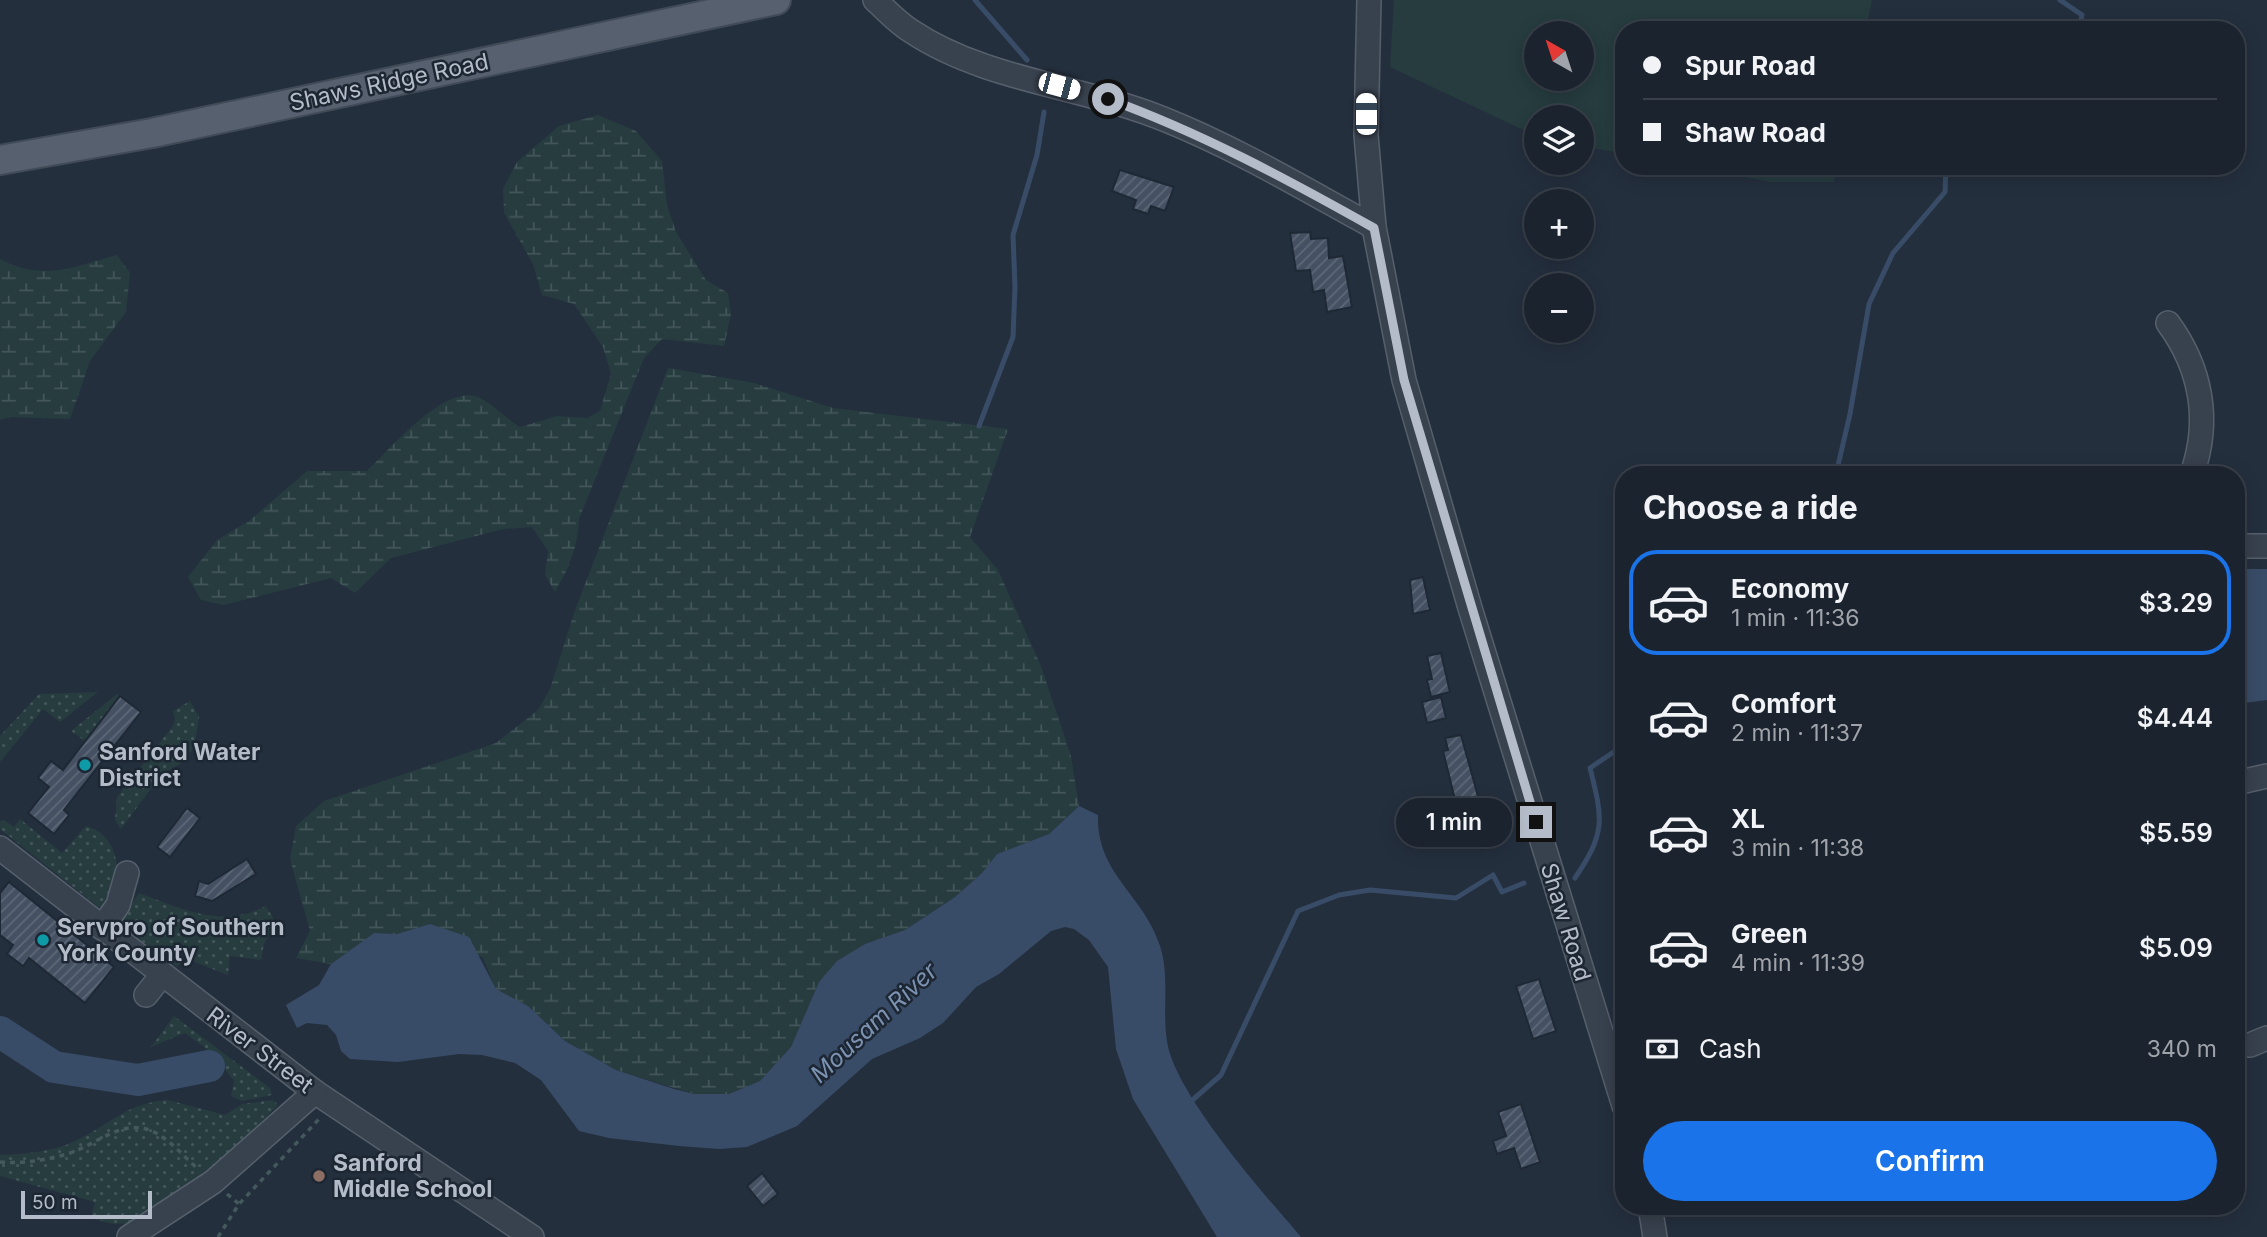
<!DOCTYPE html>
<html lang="en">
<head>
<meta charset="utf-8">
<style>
	:root { --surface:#1b232e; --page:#282f3a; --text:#f1f3f6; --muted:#a0a4aa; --line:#39404a; --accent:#1a73e8 }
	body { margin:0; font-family:Inter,sans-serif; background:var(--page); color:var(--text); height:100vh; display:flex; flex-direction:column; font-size:26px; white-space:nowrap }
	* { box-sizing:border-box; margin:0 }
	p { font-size:23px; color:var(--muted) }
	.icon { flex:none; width:38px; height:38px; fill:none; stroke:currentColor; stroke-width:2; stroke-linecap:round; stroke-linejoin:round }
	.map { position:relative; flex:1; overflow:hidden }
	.panel { position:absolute; left:1615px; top:466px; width:630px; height:749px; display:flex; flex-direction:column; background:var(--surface); border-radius:28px; box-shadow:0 4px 18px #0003,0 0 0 2px var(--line) }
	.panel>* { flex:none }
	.guide { position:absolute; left:1615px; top:21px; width:630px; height:154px; border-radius:28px; box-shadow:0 4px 18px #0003,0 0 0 2px var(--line); display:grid; align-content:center; height:154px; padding:0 28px; background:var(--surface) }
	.needle { width:46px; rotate:321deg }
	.tools { position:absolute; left:1524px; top:21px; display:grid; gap:14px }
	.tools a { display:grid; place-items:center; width:70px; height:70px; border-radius:50%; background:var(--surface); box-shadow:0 4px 18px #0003,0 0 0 2px var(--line); font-size:35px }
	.scale { position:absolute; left:21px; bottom:18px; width:131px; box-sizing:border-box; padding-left:7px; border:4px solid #b4bcc9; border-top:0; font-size:19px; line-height:24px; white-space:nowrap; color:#b4bcc9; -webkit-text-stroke:5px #1d2633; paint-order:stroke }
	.end { position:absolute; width:32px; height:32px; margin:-16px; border:9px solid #b4bcc9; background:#111; box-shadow:0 0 0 4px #111 }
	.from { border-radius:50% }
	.bubble { position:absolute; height:49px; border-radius:24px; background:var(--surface); box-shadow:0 4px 18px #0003,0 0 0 2px var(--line); font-size:23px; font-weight:600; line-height:49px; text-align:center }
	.car { position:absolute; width:21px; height:42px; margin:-21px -10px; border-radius:9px; box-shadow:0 0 5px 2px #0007; background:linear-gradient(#fff 24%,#345 0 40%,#fff 0 76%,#345 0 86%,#fff 0) }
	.guide b { display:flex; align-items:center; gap:24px; height:66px; font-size:26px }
	.guide b+b { border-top:2px solid var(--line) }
	.guide i { width:18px; height:18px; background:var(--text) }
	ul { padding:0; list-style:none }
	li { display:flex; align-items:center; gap:21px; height:105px; margin:0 14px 10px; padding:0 14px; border:4px solid transparent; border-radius:28px }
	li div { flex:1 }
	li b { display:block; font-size:26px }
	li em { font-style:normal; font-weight:600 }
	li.on { border-color:var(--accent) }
	li>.icon { width:63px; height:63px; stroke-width:1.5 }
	h2 { padding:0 28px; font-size:32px; line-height:84px }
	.pay { display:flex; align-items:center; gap:18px; height:77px; padding:0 28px; font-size:26px }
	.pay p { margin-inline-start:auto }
	.primary-button { display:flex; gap:14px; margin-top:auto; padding:14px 28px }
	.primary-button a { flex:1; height:80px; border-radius:42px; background:var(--accent); color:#fff; font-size:28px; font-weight:600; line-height:80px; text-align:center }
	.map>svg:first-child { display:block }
</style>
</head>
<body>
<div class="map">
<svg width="2267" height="1237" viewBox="0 0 2267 1237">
	<defs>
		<pattern id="grass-dots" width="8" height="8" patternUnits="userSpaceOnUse" patternTransform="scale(1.75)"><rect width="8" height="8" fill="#263c3f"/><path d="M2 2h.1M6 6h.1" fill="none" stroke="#435659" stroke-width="1.8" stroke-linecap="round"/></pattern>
		<pattern id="wetland-marsh" width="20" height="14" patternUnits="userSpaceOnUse" patternTransform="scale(1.75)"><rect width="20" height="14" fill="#263c3f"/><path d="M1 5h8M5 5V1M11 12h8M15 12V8" fill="none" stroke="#435659"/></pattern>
		<pattern id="building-hatch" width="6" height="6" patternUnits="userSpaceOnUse" patternTransform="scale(1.75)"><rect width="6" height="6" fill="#455162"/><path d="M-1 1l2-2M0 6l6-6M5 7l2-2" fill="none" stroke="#5d6877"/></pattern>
	</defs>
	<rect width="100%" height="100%" fill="#242f3e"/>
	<!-- grass -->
	<g fill="url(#grass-dots)">
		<path d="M98 692 60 722 43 709 0 762V736L39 694Z"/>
		<path d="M117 694 120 696 85 741 71 731Z"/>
		<path d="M190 701 199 717 194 748 180 764 161 775 121 829 115 820 117 797 172 727 175 720 173 711Z"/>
		<path d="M20 819 62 853 86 826C122 835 126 886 101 909L0 829V821L4 820 14 827Z"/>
		<path d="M139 893C182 909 221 929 266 906L276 923 264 944 261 960 230 956 228 975 184 958 177 967 118 924Z"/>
		<path d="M174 1016 270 1088 272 1095 242 1101 231 1096 234 1081 212 1053 185 1033 151 1047Z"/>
		<path d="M168 1100 225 1115 242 1104 273 1100 278 1105 227 1157 134 1223 113 1224 91 1218 95 1202 0 1176V1155C24 1154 53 1152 75 1141 110 1125 126 1103 168 1100Z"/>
	</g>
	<!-- wetland -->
	<g fill="url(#wetland-marsh)">
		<path d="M598 115 636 131 662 161 667 205 676 232 706 280 728 293 731 314 724 346 662 339 644 358 579 519C578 547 569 568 555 592L545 575 548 551 532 527 503 529 391 558 355 593 331 578 223 605 201 600 188 577 217 540 249 521 307 471H367C389 451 446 381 480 398 491 403 507 419 520 427L557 416 587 418 600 411 611 374 603 347 574 304 542 295 533 264 504 213 503 189 517 162 559 126Z"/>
		<path d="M117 255 130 273 126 312 90 361 70 419 11 417 0 420V259C43 282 73 267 117 255Z"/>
		<path d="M668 368 754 383 833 408 1008 429 970 537 998 570 1041 666 1071 756 1079 806 1049 834 997 854 982 873 955 897 905 930 865 944 819 982 791 1047 774 1066 760 1081 729 1094H694L616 1070 565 1041 528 1006 496 990 483 958 430 924 397 934 374 933 331 964 296 958 310 931 290 859 296 826 324 801 496 743 538 710 550 689 574 613Z"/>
	</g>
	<!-- pitch -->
	<g fill="#263c3f" fill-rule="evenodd">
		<path d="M1394 0H1872L1866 30H1624V154L1582 146V117H1536V136L1390 67ZM1536 33H1582V79H1536Z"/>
		<path d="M1688 166H1837L1834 182H1770Z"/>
	</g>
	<!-- water -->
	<g fill="#394c67">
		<path d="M2237 569H2267V700L2237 704Z"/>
		<path d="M1079 806 1098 815C1096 874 1144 895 1160 946 1170 977 1162 1010 1167 1041 1174 1093 1265 1195 1301 1237H1217L1133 1099 1116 1049 1108 967 1089 940 1074 929 1065 927 1051 931 999 974 976 987 943 1023 920 1038 872 1059 797 1126 747 1147 719 1149 679 1146 609 1138 579 1131 541 1080 515 1063 482 1055 459 1054 398 1062 350 1059 341 1051 336 1035 327 1025 307 1023 297 1028 286 1005 319 985 331 964 374 933 397 934 430 924 469 937 496 989 528 1006 565 1041 616 1070 674 1089 694 1094H729L760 1081 791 1047 819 982 837 961 865 944 905 930 955 897 982 873 997 854 1049 834Z"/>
	</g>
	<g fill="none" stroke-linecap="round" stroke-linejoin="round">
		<!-- stream -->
		<g stroke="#394c67" stroke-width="5">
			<path d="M975 0 1027 60"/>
			<path d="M2060 0 2082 15 2079 30"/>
			<path d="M979 426 1013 337 1015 287 1013 235 1037 155 1044 112"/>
			<path d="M1836 474 1850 414 1869 304 1893 253 1945 192 1946 166"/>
			<path d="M1575 878C1606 832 1603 820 1590 768L1624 745"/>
			<path d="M1188 1104 1221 1075 1298 911 1339 895 1370 890 1456 898 1493 875 1502 892 1524 883"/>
		</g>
		<!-- river -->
		<path stroke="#394c67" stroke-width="32" d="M0 1032 54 1067 138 1080 209 1066"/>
	</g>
	<!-- building -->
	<g fill="url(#building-hatch)" stroke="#1f2835" stroke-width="2">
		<path d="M1120 170 1174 187 1165 211 1151 206 1148 214 1133 209 1136 200 1112 191Z"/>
		<path d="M1310 232 1311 239 1328 238 1329 258 1343 256 1352 307 1327 312 1324 290 1313 292 1310 270 1296 271 1290 233Z"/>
		<path d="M1423 577 1430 610 1413 614 1410 580Z"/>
		<path d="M1441 653 1450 692 1431 697 1427 680 1432 679 1427 656Z"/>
		<path d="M120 696 141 712 64 810 69 815 54 834 28 813 49 787 38 778 51 761 63 770Z"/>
		<path d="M1441 697 1446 718 1427 723 1422 702Z"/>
		<path d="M1461 735 1481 807 1458 812 1443 751 1448 750 1445 738Z"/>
		<path d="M187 808 200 818 170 857 157 847Z"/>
		<path d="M247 859 256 874 212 901 195 896 199 881 208 884Z"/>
		<path d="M9 882 114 967 85 1003 29 958 23 966 7 954 13 945 0 935V893Z"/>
		<path d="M1539 979 1556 1031 1533 1039 1516 986Z"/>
		<path d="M1521 1104 1540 1162 1521 1169 1514 1148 1497 1154 1493 1141 1506 1136 1498 1112Z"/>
		<path d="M762 1173 778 1194 763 1206 747 1186Z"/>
	</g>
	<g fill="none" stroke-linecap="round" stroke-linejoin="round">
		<!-- minor casing -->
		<g stroke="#565f6c" stroke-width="26">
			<g id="minor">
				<path d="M875 0C886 10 898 23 911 31 986 81 1084 86 1166 120 1238 149 1306 190 1374 227"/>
				<path d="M1369 0 1366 135 1374 227 1404 380 1470 608 1624 1106"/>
				<path d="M2168 323C2201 368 2211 420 2192 474"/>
				<path d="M2236 546H2267"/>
				<path d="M2236 783 2267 776"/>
				<path d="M0 848 315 1092 532 1237"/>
				<path d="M102 928 118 905 127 873"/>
				<path d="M146 995 162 975"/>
				<path d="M2236 1045H2250L2267 1038"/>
				<path d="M1650 1206 1655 1237"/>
				<path d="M129 1237 213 1182 315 1092"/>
			</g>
		</g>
		<!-- major casing -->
		<g stroke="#414a57" stroke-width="32">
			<path id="major" d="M0 160 152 133 776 0"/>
		</g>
		<!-- path -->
		<g stroke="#44595c" stroke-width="3.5" stroke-dasharray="5 5" stroke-linecap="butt">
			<path d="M0 1162C24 1164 47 1160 70 1153 98 1144 124 1116 156 1133 171 1141 184 1157 197 1168"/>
			<path d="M227 1194 239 1204"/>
			<path d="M218 1237 239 1204 321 1117"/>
		</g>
		<!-- minor -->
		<use href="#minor" stroke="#38414e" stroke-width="23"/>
		<!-- major -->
		<use href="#major" stroke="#56606e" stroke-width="28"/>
	</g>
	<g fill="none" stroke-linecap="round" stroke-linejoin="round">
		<!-- route -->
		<path stroke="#b4bcc9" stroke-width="9" d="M1108 99C1201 133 1287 179 1374 228L1404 380 1536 822"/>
	</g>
	<!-- markers -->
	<g fill="#0f9aa8" stroke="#1d2633" stroke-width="2.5">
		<circle cx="85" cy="765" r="7"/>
		<circle cx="43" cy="940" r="7"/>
	</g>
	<circle fill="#8d6e63" stroke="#1d2633" stroke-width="2.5" cx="319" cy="1176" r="7"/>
	<g text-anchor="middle" stroke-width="5" stroke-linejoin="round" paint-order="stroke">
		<!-- street labels -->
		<g font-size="23" fill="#b4bcc9" stroke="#1d2633">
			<text transform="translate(389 82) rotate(-12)" y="8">Shaws Ridge Road</text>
			<text transform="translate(1566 922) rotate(73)" y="8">Shaw Road</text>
			<text transform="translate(260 1050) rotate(37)" y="8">River Street</text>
		</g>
		<!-- poi labels -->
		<g font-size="23" font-weight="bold" fill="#b4bcc9" stroke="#1d2633" text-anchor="start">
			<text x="99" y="760">Sanford Water<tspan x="99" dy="26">District</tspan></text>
			<text x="57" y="935">Servpro of Southern<tspan x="57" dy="26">York County</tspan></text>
			<text x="333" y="1171">Sanford<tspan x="333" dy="26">Middle School</tspan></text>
		</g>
		<!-- water labels -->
		<g font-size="24" font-style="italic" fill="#7c92b1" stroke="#1d2633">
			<text transform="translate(874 1023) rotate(-43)" y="8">Mousam River</text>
		</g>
	</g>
</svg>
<div class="tools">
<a><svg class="needle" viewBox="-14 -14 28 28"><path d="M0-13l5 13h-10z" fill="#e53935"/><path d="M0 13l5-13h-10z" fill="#a0a4aa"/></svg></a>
<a><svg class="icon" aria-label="layers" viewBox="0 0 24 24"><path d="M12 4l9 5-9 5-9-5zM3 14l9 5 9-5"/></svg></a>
<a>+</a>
<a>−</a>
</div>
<div class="scale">50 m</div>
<i class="end from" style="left:1108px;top:99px"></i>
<i class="end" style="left:1536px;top:822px"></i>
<div class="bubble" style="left:1396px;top:798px;width:116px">1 min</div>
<i class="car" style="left:1059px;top:86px;rotate:105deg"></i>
<i class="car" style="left:1366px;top:114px;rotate:0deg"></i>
<div class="guide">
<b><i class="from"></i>Spur Road</b>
<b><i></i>Shaw Road</b>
</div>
<section class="panel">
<h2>Choose a ride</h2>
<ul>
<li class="on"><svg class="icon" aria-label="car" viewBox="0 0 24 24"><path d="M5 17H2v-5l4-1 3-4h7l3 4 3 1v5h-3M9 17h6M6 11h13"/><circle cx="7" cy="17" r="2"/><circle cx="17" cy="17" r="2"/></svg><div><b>Economy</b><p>1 min · 11:36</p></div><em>$3.29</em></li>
<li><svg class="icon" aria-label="car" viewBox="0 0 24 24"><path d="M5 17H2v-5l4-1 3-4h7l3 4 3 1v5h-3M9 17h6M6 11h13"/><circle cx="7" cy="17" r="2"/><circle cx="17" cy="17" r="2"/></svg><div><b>Comfort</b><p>2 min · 11:37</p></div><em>$4.44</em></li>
<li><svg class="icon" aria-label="car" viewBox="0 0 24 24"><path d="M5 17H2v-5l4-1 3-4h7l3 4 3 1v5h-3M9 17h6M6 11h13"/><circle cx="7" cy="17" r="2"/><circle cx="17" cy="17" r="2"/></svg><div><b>XL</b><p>3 min · 11:38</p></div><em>$5.59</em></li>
<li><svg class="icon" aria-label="car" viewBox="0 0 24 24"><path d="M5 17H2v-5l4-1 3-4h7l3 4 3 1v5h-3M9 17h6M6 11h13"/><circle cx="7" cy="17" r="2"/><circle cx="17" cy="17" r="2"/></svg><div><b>Green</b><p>4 min · 11:39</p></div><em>$5.09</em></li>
</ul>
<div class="pay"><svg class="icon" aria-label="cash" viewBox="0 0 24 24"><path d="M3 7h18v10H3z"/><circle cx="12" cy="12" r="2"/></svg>Cash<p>340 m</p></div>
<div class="primary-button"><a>Confirm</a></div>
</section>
</div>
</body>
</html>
